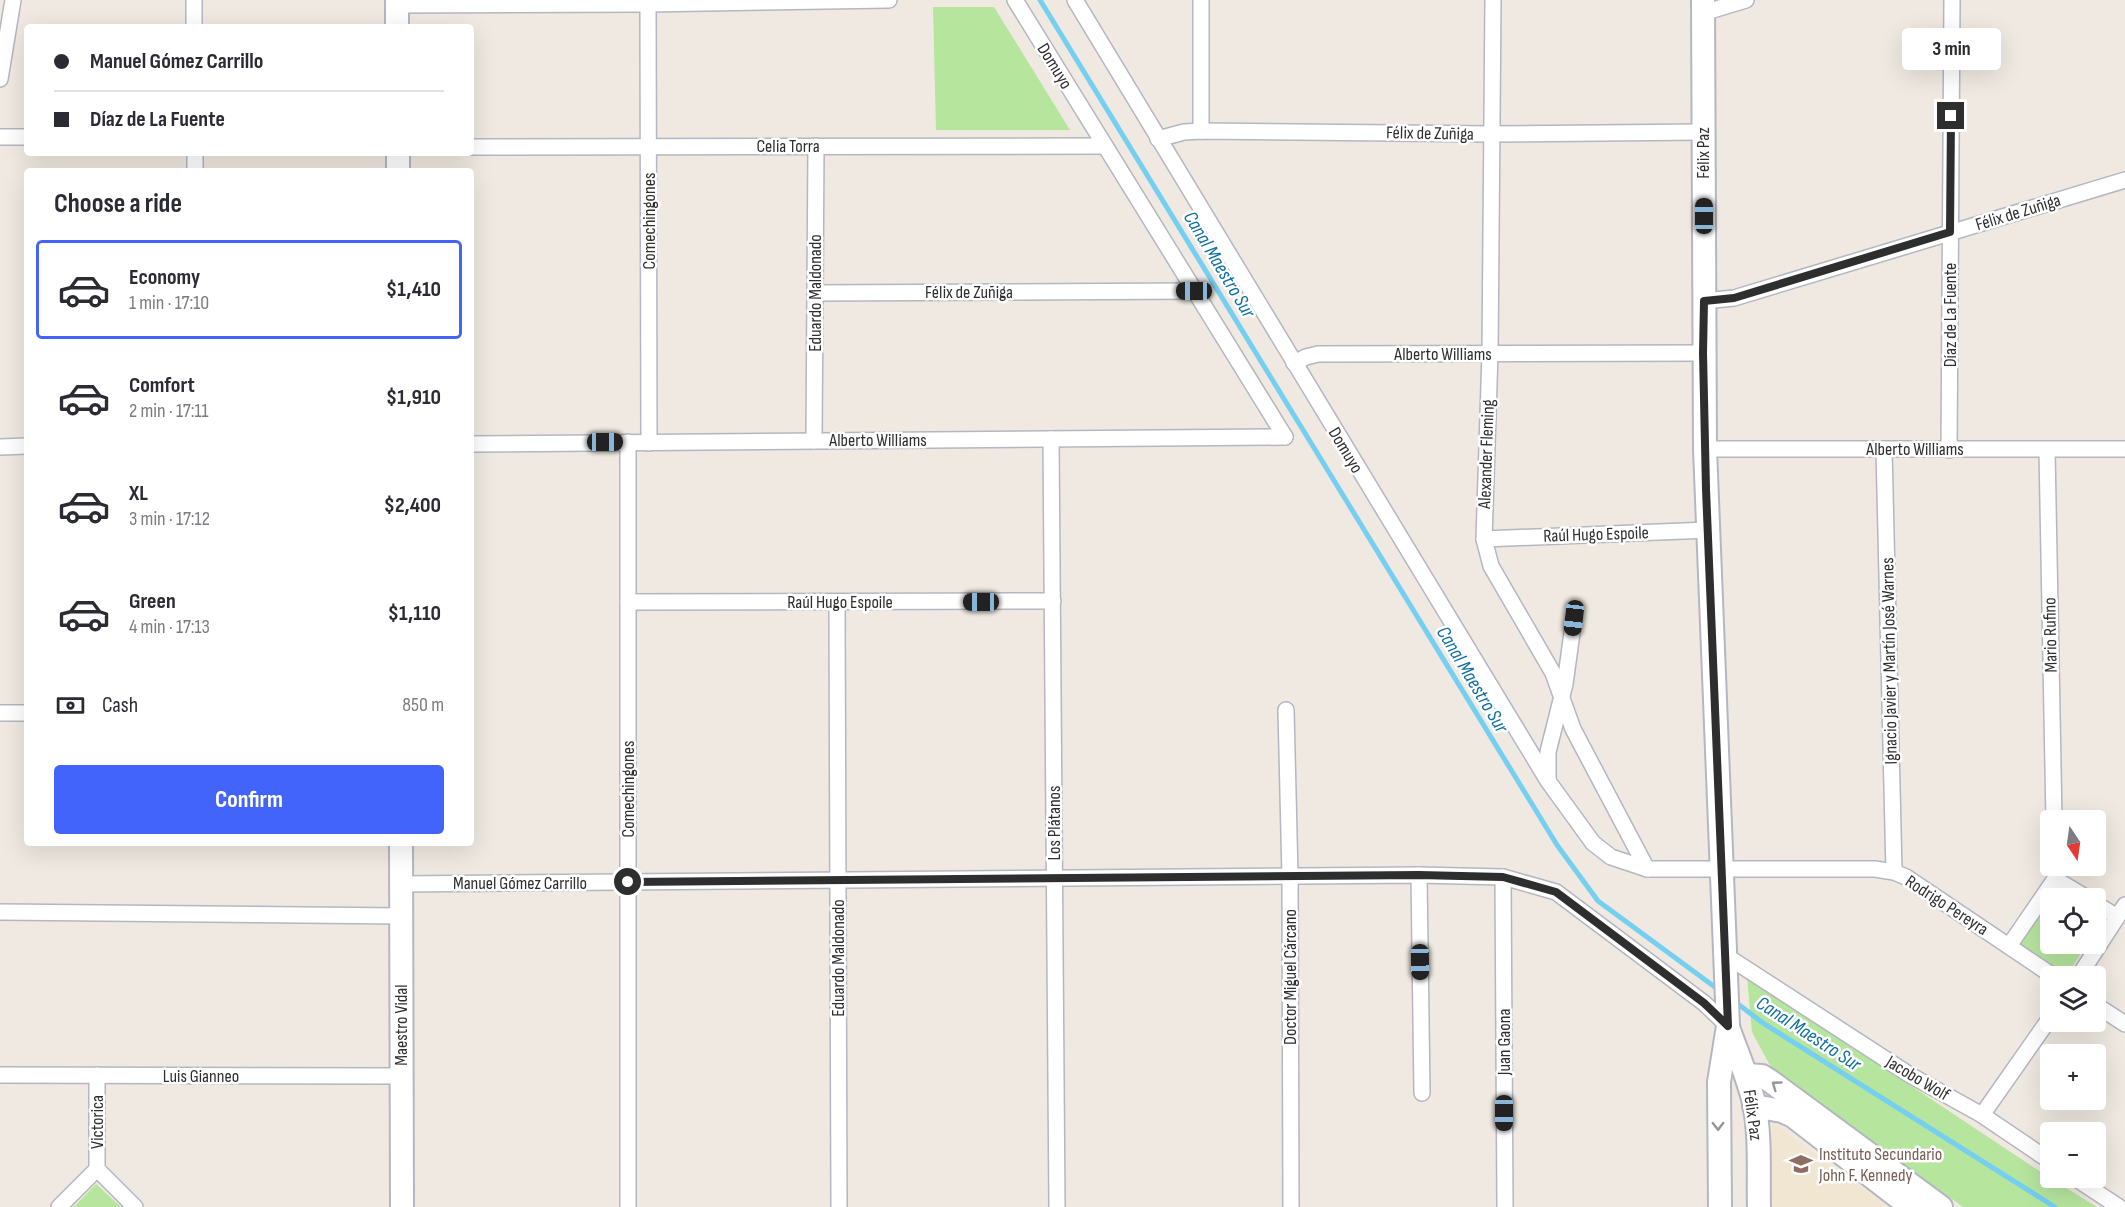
<!DOCTYPE html>
<html lang="en">
<head>
<meta charset="utf-8">
<style>
	:root { --surface:#fff; --page:#f7f7f7; --text:#2b2b33; --muted:#7c7c81; --line:#e1e1e2; --accent:#4264fb }
	body { margin:0; font-family:"Sofia Sans Condensed",sans-serif; background:var(--page); color:var(--text); height:100vh; display:flex; flex-direction:column; font-size:22px; white-space:nowrap }
	* { box-sizing:border-box; margin:0 }
	p { font-size:20px; color:var(--muted) }
	.icon { flex:none; width:33px; height:33px; fill:none; stroke:currentColor; stroke-width:2; stroke-linecap:round; stroke-linejoin:round }
	.map { position:relative; flex:1; overflow:hidden }
	.panel { position:absolute; left:24px; top:168px; width:450px; height:678px; display:flex; flex-direction:column; background:var(--surface); border-radius:6px; box-shadow:0 6px 24px #0002 }
	.panel>* { flex:none }
	.top-card { position:absolute; left:24px; top:24px; width:450px; height:132px; border-radius:6px; box-shadow:0 6px 24px #0002; display:grid; align-content:center; height:132px; padding:0 30px; background:var(--surface) }
	.needle { width:39px; rotate:167deg }
	.controls { position:absolute; left:2040px; top:810px; display:grid; gap:12px }
	.controls a { display:grid; place-items:center; width:66px; height:66px; border-radius:6px; background:var(--surface); box-shadow:0 6px 24px #0002; font-size:30px }
	.end { position:absolute; width:27px; height:27px; margin:-14px; border:8px solid #2e2e2e; background:#fff; box-shadow:0 0 0 3px #fff }
	.from { border-radius:50% }
	.bubble { position:absolute; height:42px; border-radius:6px; background:var(--surface); box-shadow:0 6px 24px #0002; font-size:20px; font-weight:700; line-height:42px; text-align:center }
	.car { position:absolute; width:18px; height:36px; margin:-18px -9px; border-radius:8px; box-shadow:0 0 4px 2px #0007; background:linear-gradient(#222 24%,#8ab4d8 0 40%,#222 0 76%,#8ab4d8 0 86%,#222 0) }
	.top-card b { display:flex; align-items:center; gap:21px; height:57px; font-size:22px }
	.top-card b+b { border-top:2px solid var(--line) }
	.top-card i { width:15px; height:15px; background:var(--text) }
	ul { padding:0; list-style:none }
	li { display:flex; align-items:center; gap:18px; height:99px; margin:0 12px 9px; padding:0 18px; border:3px solid transparent; border-radius:6px }
	li div { flex:1 }
	li b { display:block; font-size:22px }
	li em { font-style:normal; font-weight:700 }
	li.active { border-color:var(--accent) }
	li>.icon { width:54px; height:54px; stroke-width:1.5 }
	h2 { padding:0 30px; font-size:27px; line-height:72px }
	.pay { display:flex; align-items:center; gap:15px; height:66px; padding:0 30px; font-size:22px }
	.pay p { margin-inline-start:auto }
	.primary-button { display:flex; gap:12px; margin-top:auto; padding:12px 30px }
	.primary-button a { flex:1; height:69px; border-radius:6px; background:var(--accent); color:#fff; font-size:24px; font-weight:700; line-height:69px; text-align:center }
	.map>svg:first-child { display:block }
</style>
</head>
<body>
<div class="map">
<svg width="2125" height="1207" viewBox="0 0 2125 1207">
	<rect width="100%" height="100%" fill="#efe9e1"/>
	<!-- education -->
	<path fill="#f0e6d1" d="M1772 1122 1888 1207H1771Z"/>
	<!-- green -->
	<g fill="#b6e59e">
		<path d="M933 7H994L1070 130H936Z"/>
		<path d="M2056 889 2069 898H2050V944H2087L2067 975 2019 943Z"/>
		<path d="M1747 977 2050 1178 2097 1207H1963L1773 1071 1752 1032Z"/>
		<path d="M96 1184 121 1207H74Z"/>
	</g>
	<g fill="none" stroke-linecap="round" stroke-linejoin="round">
		<!-- stream -->
		<g stroke="#75cff0" stroke-width="5">
			<path d="M1040 0 1557 845 1598 901 1719 990"/>
			<path d="M1734 1001 1763 1023 2055 1207"/>
		</g>
		<!-- minor casing -->
		<g stroke="#b4b7c1" stroke-width="18">
			<g id="minor">
				<path d="M194 0V27"/>
				<path d="M648 0 649 443"/>
				<path d="M1015 0 1285 437"/>
				<path d="M1075 0 1548 781 1593 843 1611 857 1647 869H1875L1894 872 1906 877 2053 976"/>
				<path d="M1201 0V131"/>
				<path d="M1493 0 1490 353 1484 539 1491 566 1553 673 1573 729 1647 869"/>
				<path d="M397 5 648 4 889 0"/>
				<path d="M1703 13 1746 0"/>
				<path d="M0 79 13 0"/>
				<path d="M0 137H27"/>
				<path d="M1158 139 1184 132 1201 131 1492 134 1703 132"/>
				<path d="M471 147 1105 146"/>
				<path d="M195 153V171"/>
				<path d="M816 293 1194 291"/>
				<path d="M1704 301 1734 298 2125 180"/>
				<path d="M1294 363 1306 357 1318 354 1703 353"/>
				<path d="M1051 439 1057 1207"/>
				<path d="M814 441 816 146"/>
				<path d="M628 442V1207"/>
				<path d="M471 444 1285 437"/>
				<path d="M0 447 27 446"/>
				<path d="M1705 449H2125"/>
				<path d="M1884 449 1894 872"/>
				<path d="M1949 450 1952 0"/>
				<path d="M2047 450 2054 820"/>
				<path d="M1484 539 1708 530"/>
				<path d="M628 602 1053 601"/>
				<path d="M837 602 839 1207"/>
				<path d="M1286 710 1290 876 1291 1207"/>
				<path d="M0 713H27"/>
				<path d="M1548 780V752L1565 684 1574 618"/>
				<path d="M1419 875 1422 1093"/>
				<path d="M1503 877 1505 1207"/>
				<path d="M2055 879 2087 898"/>
				<path d="M401 884 1419 875 1503 877 1556 892 1704 1003 1728 1026"/>
				<path d="M2096 904 2117 917"/>
				<path d="M0 912 401 916"/>
				<path d="M2009 946 2055 879V866"/>
				<path d="M1725 955 1910 1075 1982 1115 2050 1161"/>
				<path d="M2079 976 2125 905"/>
				<path d="M2096 1005 2125 1024"/>
				<path d="M0 1075 401 1076"/>
				<path d="M97 1075V1169"/>
				<path d="M1982 1115 2050 1018"/>
				<path d="M2075 1178 2119 1207"/>
				<path d="M59 1207 97 1169 135 1207"/>
			</g>
		</g>
		<!-- secondary casing -->
		<g stroke="#b4b7c1" stroke-width="26">
			<g id="secondary">
				<path d="M397 0V27"/>
				<path d="M1703 0 1705 449 1728 1026 1719 1082 1720 1207"/>
				<path d="M398 153V171"/>
				<path d="M401 843 402 1207"/>
				<path d="M1728 1027C1737 1053 1748 1077 1754 1103 1761 1137 1758 1173 1759 1207"/>
				<path d="M1746 1075 1762 1076 1770 1081 1941 1207"/>
				<path d="M1754 1106 1782 1111 1793 1116 1911 1207"/>
			</g>
		</g>
		<!-- minor -->
		<use href="#minor" stroke="#fff" stroke-width="15"/>
		<!-- secondary -->
		<use href="#secondary" stroke="#fff" stroke-width="22"/>
	</g>
	<!-- one-way arrows -->
	<defs><path id="oneway-chevron" d="M-2-3.5L2.5 0L-2 3.5" fill="none" stroke-width="1.6" stroke-linecap="round" stroke-linejoin="round" transform="scale(1.5)"/></defs>
	<g stroke="#969696">
		<use href="#oneway-chevron" transform="translate(1776 1085) rotate(-144)"/>
		<use href="#oneway-chevron" transform="translate(1718 1126) rotate(89)"/>
	</g>
	<g fill="none" stroke-linecap="round" stroke-linejoin="round">
		<!-- route -->
		<path stroke="#2e2e2e" stroke-width="8" d="M628 882 1419 875 1503 877 1556 892 1704 1003 1728 1026 1706 489 1703 353 1704 301 1734 298 1950 232 1951 116"/>
	</g>
	<!-- icons -->
	<defs>
		<g id="school-bare" transform="scale(1.8)"><path d="M0-5L7-2L0 1L-7-2ZM-4 1L0 2.5L4 1V4Q0 6-4 4Z" fill="#8d6e63" stroke="#fff" stroke-width="2.5" paint-order="stroke"/></g>
	</defs>
	<g fill-rule="evenodd">
		<use href="#school-bare" x="1801" y="1164"/>
	</g>
	<g text-anchor="middle" stroke-width="5" stroke-linejoin="round" paint-order="stroke">
		<!-- street labels -->
		<g font-size="18" fill="#2e2e2e" stroke="#fff">
			<text transform="translate(1055 66) rotate(58)" y="6">Domuyo</text>
			<text transform="translate(1430 133) rotate(1)" y="6">Félix de Zuñiga</text>
			<text x="788" y="152">Celia Torra</text>
			<text transform="translate(1703 153) rotate(-90)" y="6">Félix Paz</text>
			<text transform="translate(2018 212) rotate(-17)" y="6">Félix de Zuñiga</text>
			<text transform="translate(649 221) rotate(-90)" y="6">Comechingones</text>
			<text x="969" y="298">Félix de Zuñiga</text>
			<text transform="translate(815 293) rotate(-90)" y="6">Eduardo Maldonado</text>
			<text transform="translate(1950 315) rotate(-90)" y="6">Díaz de La Fuente</text>
			<text x="1443" y="360">Alberto Williams</text>
			<text x="878" y="446">Alberto Williams</text>
			<text x="1915" y="455">Alberto Williams</text>
			<text transform="translate(1346 450) rotate(59)" y="6">Domuyo</text>
			<text transform="translate(1486 454) rotate(-88)" y="6">Alexander Fleming</text>
			<text transform="translate(1596 534) rotate(-2)" y="6">Raúl Hugo Espoile</text>
			<text x="840" y="608">Raúl Hugo Espoile</text>
			<text transform="translate(2050 635) rotate(-91)" y="6">Mario Rufino</text>
			<text transform="translate(1889 661) rotate(-91)" y="6">Ignacio Javier y Martín José Warnes</text>
			<text transform="translate(628 789) rotate(-90)" y="6">Comechingones</text>
			<text transform="translate(1054 823) rotate(-90)" y="6">Los Plátanos</text>
			<text x="520" y="889">Manuel Gómez Carrillo</text>
			<text transform="translate(1947 905) rotate(33)" y="6">Rodrigo Pereyra</text>
			<text transform="translate(838 958) rotate(-90)" y="6">Eduardo Maldonado</text>
			<text transform="translate(1290 977) rotate(-90)" y="6">Doctor Miguel Cárcano</text>
			<text transform="translate(401 1025) rotate(-90)" y="6">Maestro Vidal</text>
			<text transform="translate(1504 1042) rotate(-90)" y="6">Juan Gaona</text>
			<text x="201" y="1082">Luis Gianneo</text>
			<text transform="translate(1918 1078) rotate(31)" y="6">Jacobo Wolf</text>
			<text transform="translate(1753 1115) rotate(82)" y="6">Félix Paz</text>
			<text transform="translate(97 1122) rotate(-90)" y="6">Victorica</text>
		</g>
		<!-- education labels -->
		<g font-size="18" fill="#785e54" stroke="#fff" text-anchor="start">
			<text x="1819" y="1160">Instituto Secundario<tspan x="1819" dy="21">John F. Kennedy</tspan></text>
		</g>
		<!-- water labels -->
		<g font-size="20" font-style="italic" fill="#0d6fa3" stroke="#fff">
			<text transform="translate(1220 264) rotate(59)" y="7">Canal Maestro Sur</text>
			<text transform="translate(1473 679) rotate(59)" y="7">Canal Maestro Sur</text>
			<text transform="translate(1809 1033) rotate(33)" y="7">Canal Maestro Sur</text>
		</g>
	</g>
</svg>
<div class="controls">
<a><svg class="needle" viewBox="-14 -14 28 28"><path d="M0-13l5 13h-10z" fill="#e53935"/><path d="M0 13l5-13h-10z" fill="#7c7c81"/></svg></a>
<a><svg class="icon" aria-label="locate" viewBox="0 0 24 24"><circle cx="12" cy="12" r="6"/><path d="M12 2v4M12 18v4M2 12h4M18 12h4"/></svg></a>
<a><svg class="icon" aria-label="layers" viewBox="0 0 24 24"><path d="M12 4l9 5-9 5-9-5zM3 14l9 5 9-5"/></svg></a>
<a>+</a>
<a>−</a>
</div>
<i class="end from" style="left:628px;top:882px"></i>
<i class="end" style="left:1951px;top:116px"></i>
<div class="bubble" style="left:1902px;top:28px;width:99px">3 min</div>
<i class="car" style="left:1704px;top:216px;rotate:0deg"></i>
<i class="car" style="left:1194px;top:291px;rotate:270deg"></i>
<i class="car" style="left:605px;top:442px;rotate:90deg"></i>
<i class="car" style="left:981px;top:602px;rotate:270deg"></i>
<i class="car" style="left:1574px;top:618px;rotate:187deg"></i>
<i class="car" style="left:1420px;top:962px;rotate:179deg"></i>
<i class="car" style="left:1504px;top:1113px;rotate:180deg"></i>
<div class="top-card">
<b><i class="from"></i>Manuel Gómez Carrillo</b>
<b><i></i>Díaz de La Fuente</b>
</div>
<section class="panel">
<h2>Choose a ride</h2>
<ul>
<li class="active"><svg class="icon" aria-label="car" viewBox="0 0 24 24"><path d="M5 17H2v-5l4-1 3-4h7l3 4 3 1v5h-3M9 17h6M6 11h13"/><circle cx="7" cy="17" r="2"/><circle cx="17" cy="17" r="2"/></svg><div><b>Economy</b><p>1 min · 17:10</p></div><em>$1,410</em></li>
<li><svg class="icon" aria-label="car" viewBox="0 0 24 24"><path d="M5 17H2v-5l4-1 3-4h7l3 4 3 1v5h-3M9 17h6M6 11h13"/><circle cx="7" cy="17" r="2"/><circle cx="17" cy="17" r="2"/></svg><div><b>Comfort</b><p>2 min · 17:11</p></div><em>$1,910</em></li>
<li><svg class="icon" aria-label="car" viewBox="0 0 24 24"><path d="M5 17H2v-5l4-1 3-4h7l3 4 3 1v5h-3M9 17h6M6 11h13"/><circle cx="7" cy="17" r="2"/><circle cx="17" cy="17" r="2"/></svg><div><b>XL</b><p>3 min · 17:12</p></div><em>$2,400</em></li>
<li><svg class="icon" aria-label="car" viewBox="0 0 24 24"><path d="M5 17H2v-5l4-1 3-4h7l3 4 3 1v5h-3M9 17h6M6 11h13"/><circle cx="7" cy="17" r="2"/><circle cx="17" cy="17" r="2"/></svg><div><b>Green</b><p>4 min · 17:13</p></div><em>$1,110</em></li>
</ul>
<div class="pay"><svg class="icon" aria-label="cash" viewBox="0 0 24 24"><path d="M3 7h18v10H3z"/><circle cx="12" cy="12" r="2"/></svg>Cash<p>850 m</p></div>
<div class="primary-button"><a>Confirm</a></div>
</section>
</div>
</body>
</html>
